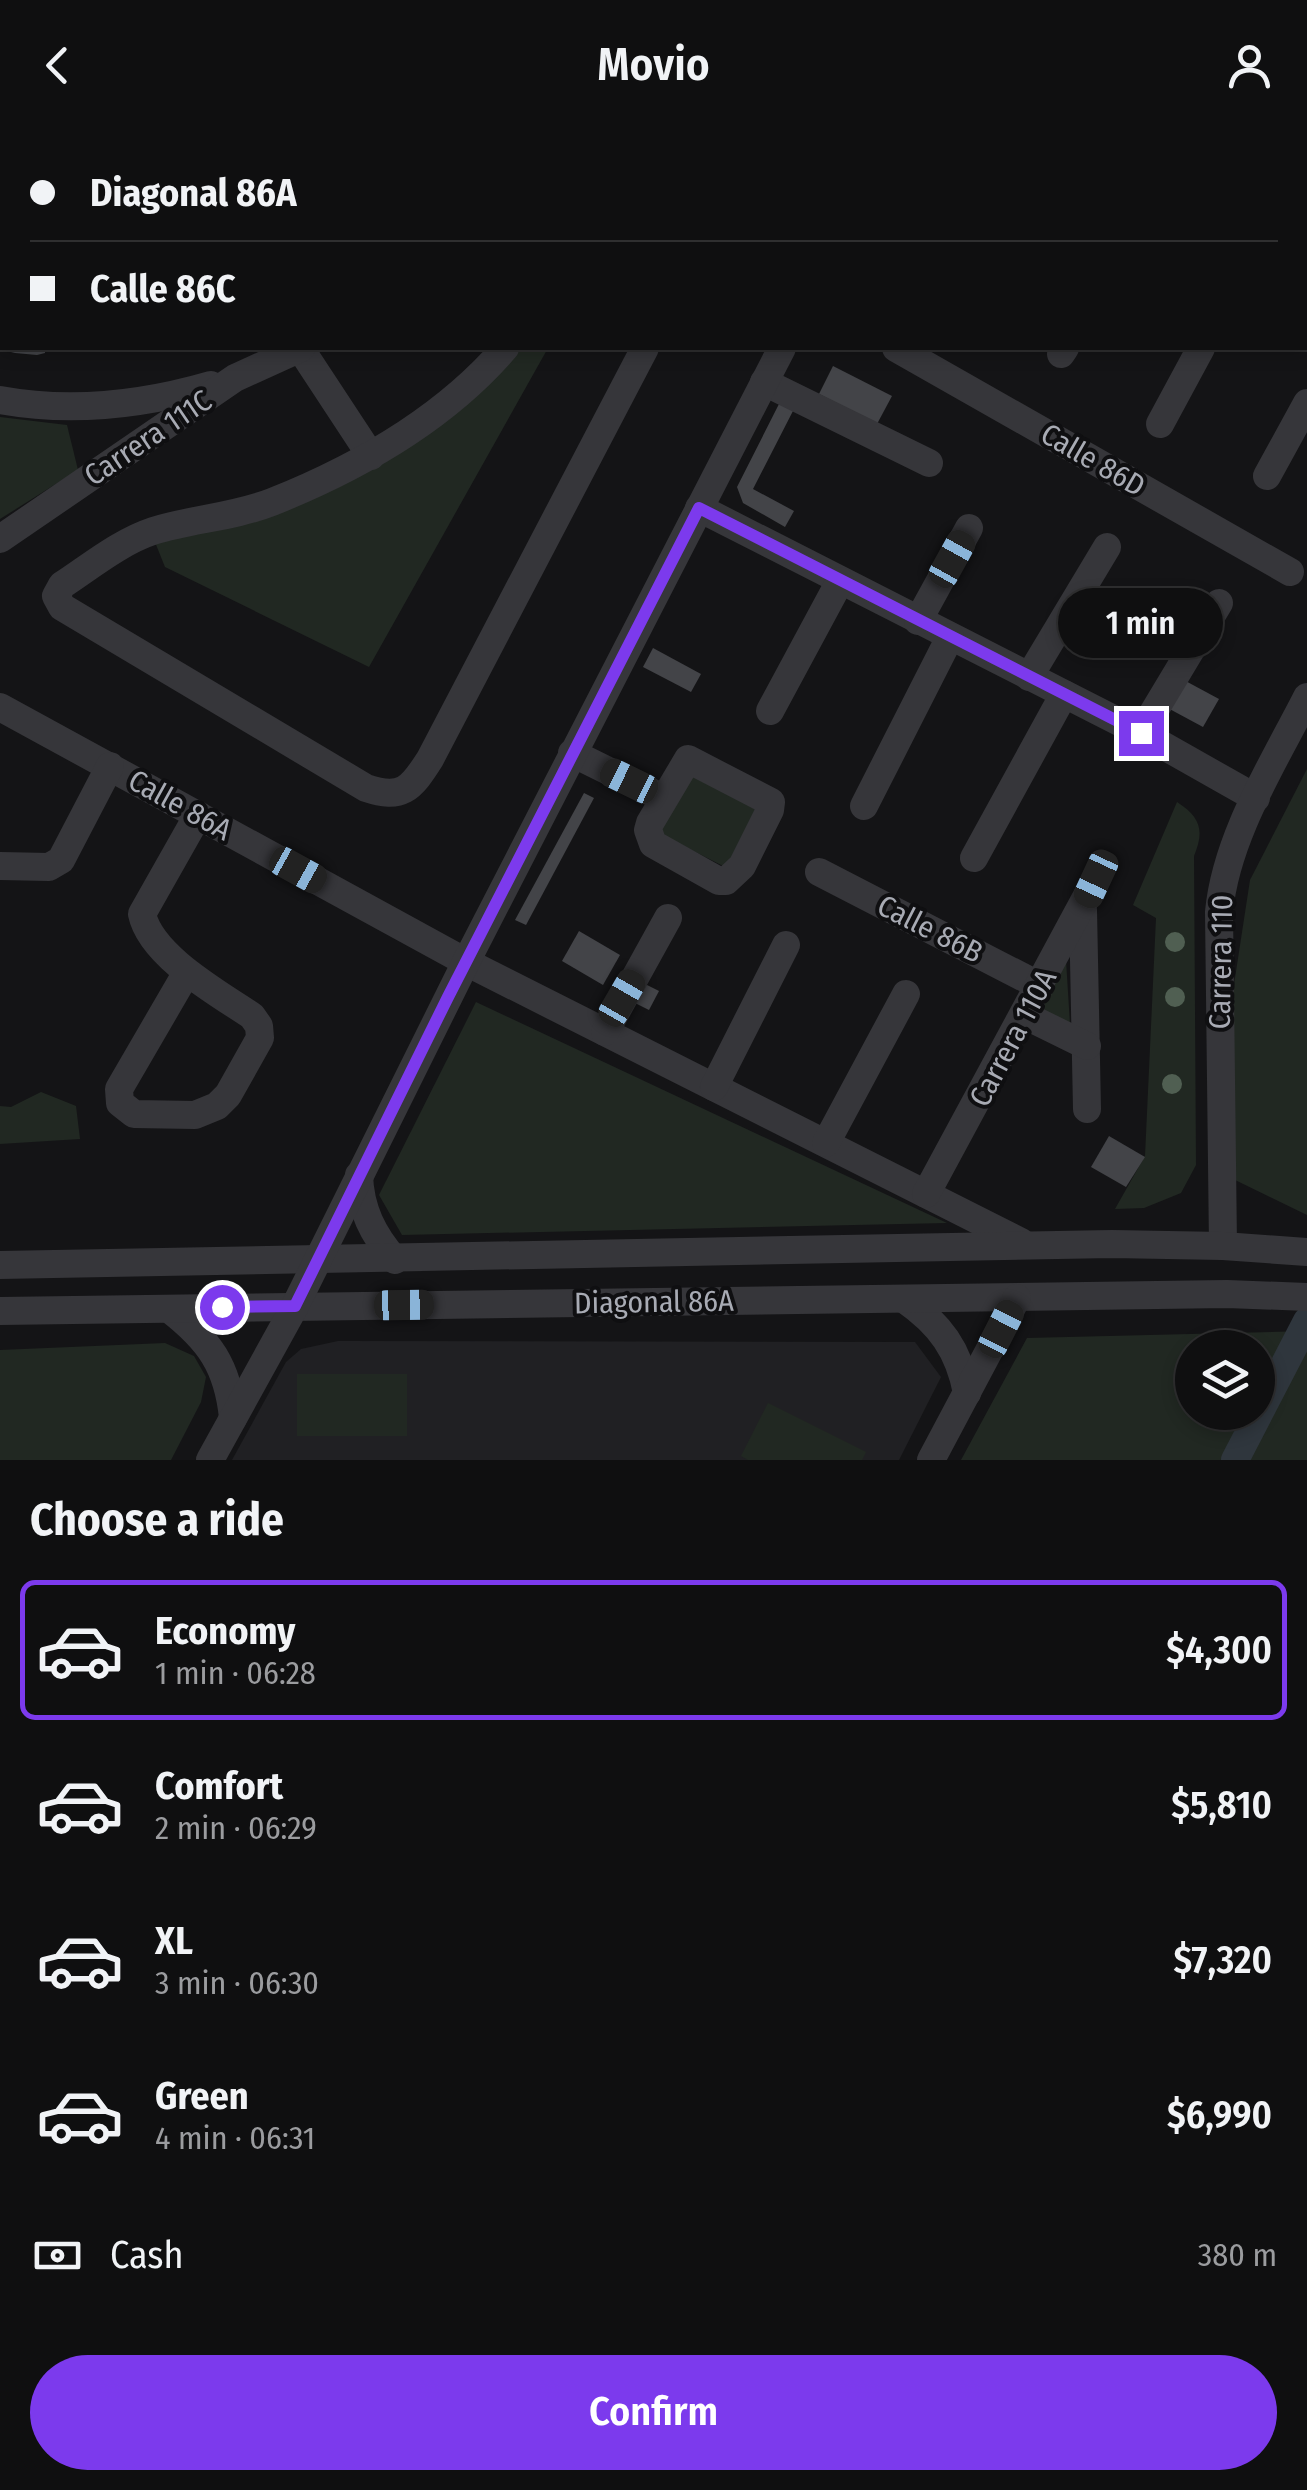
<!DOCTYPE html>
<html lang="en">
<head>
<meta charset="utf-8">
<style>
	:root { --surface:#0f0f10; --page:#181819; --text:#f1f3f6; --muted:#9b9c9f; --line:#2f2f30; --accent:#7c3aed }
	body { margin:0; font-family:"Fira Sans Condensed",sans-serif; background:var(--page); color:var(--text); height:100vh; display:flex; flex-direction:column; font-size:38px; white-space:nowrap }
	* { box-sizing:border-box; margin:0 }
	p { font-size:32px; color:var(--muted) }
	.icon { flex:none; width:55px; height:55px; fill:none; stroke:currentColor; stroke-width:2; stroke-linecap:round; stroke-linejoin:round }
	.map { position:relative; height:1330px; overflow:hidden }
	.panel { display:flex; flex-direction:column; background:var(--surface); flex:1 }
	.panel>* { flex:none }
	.top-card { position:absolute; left:0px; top:0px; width:1308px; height:220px; box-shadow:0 5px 15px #0003,0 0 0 2px var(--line); display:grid; align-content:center; height:220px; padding:0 30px; background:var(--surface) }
	.tools { position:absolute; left:1175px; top:1200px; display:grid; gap:20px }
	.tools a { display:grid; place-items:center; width:100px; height:100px; border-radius:50%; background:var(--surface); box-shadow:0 5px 15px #0003,0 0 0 2px var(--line); font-size:50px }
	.end { position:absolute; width:45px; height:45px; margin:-22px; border:12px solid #7c3aed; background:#fff; box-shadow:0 0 0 5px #fff }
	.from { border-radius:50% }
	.bubble { position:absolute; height:70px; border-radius:35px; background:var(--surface); box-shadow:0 5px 15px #0003,0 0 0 2px var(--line); font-size:32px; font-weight:600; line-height:70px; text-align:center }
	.car { position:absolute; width:30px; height:60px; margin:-30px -15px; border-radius:12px; box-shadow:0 0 8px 2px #0007; background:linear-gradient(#222 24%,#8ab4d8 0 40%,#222 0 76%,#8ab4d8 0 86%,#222 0) }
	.top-card b { display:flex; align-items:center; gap:35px; height:95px; font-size:38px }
	.top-card b+b { border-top:2px solid var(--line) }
	.top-card i { width:25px; height:25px; background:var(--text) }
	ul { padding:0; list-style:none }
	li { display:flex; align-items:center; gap:30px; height:140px; margin:0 20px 15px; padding:0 10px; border:5px solid transparent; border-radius:15px }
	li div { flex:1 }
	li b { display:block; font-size:38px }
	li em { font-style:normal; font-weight:600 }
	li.on { border-color:var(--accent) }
	li>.icon { width:90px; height:90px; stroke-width:1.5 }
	h2 { padding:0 30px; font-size:45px; line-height:120px }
	.pay { display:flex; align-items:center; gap:25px; height:110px; padding:0 30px; font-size:38px }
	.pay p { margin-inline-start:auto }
	.action { display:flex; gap:20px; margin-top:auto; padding:20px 30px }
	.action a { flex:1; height:115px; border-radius:60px; background:var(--accent); color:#fff; font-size:40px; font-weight:600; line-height:115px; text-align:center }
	header { display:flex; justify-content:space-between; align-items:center; height:130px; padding:0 30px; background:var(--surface); font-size:45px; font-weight:600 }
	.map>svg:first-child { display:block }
</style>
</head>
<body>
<header><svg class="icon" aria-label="back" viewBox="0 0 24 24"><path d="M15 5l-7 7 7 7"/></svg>Movio<svg class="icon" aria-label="person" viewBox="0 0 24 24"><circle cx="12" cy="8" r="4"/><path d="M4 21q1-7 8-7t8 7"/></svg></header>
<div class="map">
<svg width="1307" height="1330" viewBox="0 0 1307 1330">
	<rect width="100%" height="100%" fill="#141416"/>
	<!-- built -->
	<path fill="#202023" d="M338 1211 915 1212 941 1247 899 1330H232L286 1232 301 1219Z"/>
	<!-- green -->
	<g fill="#212822" fill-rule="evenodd">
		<path d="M509 218H548L369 537 165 437 155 412 263 384Z"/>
		<path d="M0 287 67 295 78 340 0 389Z"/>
		<path d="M689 633 770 674 733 741 652 700Z"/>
		<path d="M1307 639V1085L1233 1049V861L1250 750Z"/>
		<path d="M1177 672C1200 687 1205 700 1194 726L1196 1035 1181 1063 1144 1078 1115 1079 1145 1026 1156 788 1133 775Z"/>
		<path d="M1066 830 1070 894 1039 878Z"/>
		<path d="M476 872 947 1093 402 1105 379 1065Z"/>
		<path d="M41 962 76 976 80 1009 0 1014V976L11 977Z"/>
		<path d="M1307 1201V1330H961L1027 1208ZM1192 1218H1258V1282H1192Z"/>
		<path d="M165 1213 194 1226 206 1247 201 1272 171 1330H0V1220Z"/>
		<rect x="297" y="1244" width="110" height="62"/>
		<path d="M768 1273 866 1322 862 1330H748L741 1326Z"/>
	</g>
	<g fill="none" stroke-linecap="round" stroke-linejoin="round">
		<!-- canal -->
		<path stroke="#2f363d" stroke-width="28" d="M1235 1330 1307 1191"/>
	</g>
	<!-- building -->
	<g fill="#434448">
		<path d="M8 218H45V223L37 225 15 223 7 221Z"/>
		<path d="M833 236 892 266 877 294 819 264Z"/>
		<path d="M780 272 794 279 753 359 794 381 785 397 743 373 737 357Z"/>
		<path d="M653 518 701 544 691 562 643 537Z"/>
		<path d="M1180 548 1219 569 1203 597 1164 576Z"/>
		<path d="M584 663 594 668 526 795 515 790Z"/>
		<path d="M579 801 620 825 603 855 562 831Z"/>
		<path d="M637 850 659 861 649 880 627 869Z"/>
		<path d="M1109 1006 1145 1027 1126 1057 1091 1037Z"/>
	</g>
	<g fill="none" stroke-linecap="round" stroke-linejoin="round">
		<!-- minor -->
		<g stroke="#36363a" stroke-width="28">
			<path d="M742 0 751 2"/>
			<path d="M130 2 136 0"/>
			<path d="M258 2 260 0"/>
			<path d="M341 2 343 0"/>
			<path d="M496 2 497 0"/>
			<path d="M895 2 896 0"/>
			<path d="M1176 2 1177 0"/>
			<path d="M1305 25 1307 21"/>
			<path d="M1305 186 1307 187"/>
			<path d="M300 218 371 326"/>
			<path d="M505 218C444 289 357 338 272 372 234 387 191 389 153 401 120 412 91 436 62 455L56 466 62 477 366 658C402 670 411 659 430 629L645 218"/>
			<path d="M896 218 1290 442"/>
			<path d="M1061 224 1065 218"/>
			<path d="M764 252 929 333"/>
			<path d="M0 270C71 283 142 275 211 255"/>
			<path d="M1160 294 1201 218"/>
			<path d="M1267 346 1307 273"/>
			<path d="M699 378 1141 603 1256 668"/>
			<path d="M0 409 235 248 301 218"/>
			<path d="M918 491 969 398"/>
			<path d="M1029 547 1107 417"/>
			<path d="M0 577 466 832 1021 1112"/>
			<path d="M770 581 840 451"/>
			<path d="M1141 603 1219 473"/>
			<path d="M572 623 663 668"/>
			<path d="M688 629 771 672 770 680 742 736 726 751H719L653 714 648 700 650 693Z"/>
			<path d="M864 676 950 507"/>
			<path d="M974 728 1064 564"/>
			<path d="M0 736 49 737 61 730 110 636"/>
			<path d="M819 742 1040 856"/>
			<path d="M1083 780 1087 979"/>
			<path d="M187 842 119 959 120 973 134 984 195 985 217 976 228 965 260 908 259 896 252 886C218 863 151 826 142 784L198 685"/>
			<path d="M1024 885 1087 916"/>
			<path d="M605 902 668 788"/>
			<path d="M714 957 786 815"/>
			<path d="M826 1013 906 864"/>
			<path d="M359 1045C360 1079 373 1105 395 1130"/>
			<path d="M926 1064 1096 749"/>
			<path d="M1223 1116 1219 782C1226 707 1273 634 1307 567"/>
			<path d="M0 1135 1112 1114 1223 1116 1307 1122"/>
			<path d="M904 1169C940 1194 959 1220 967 1263"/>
			<path d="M169 1179C209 1210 228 1236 233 1288"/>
			<path d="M0 1181 1227 1164 1307 1167"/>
			<path d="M210 1330 295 1176 466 832 782 218"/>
			<path d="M931 1330 1017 1168"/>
		</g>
	</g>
	<!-- trees -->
	<g fill="#505f52">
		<circle cx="1175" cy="812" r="10"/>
		<circle cx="1175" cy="867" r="10"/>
		<circle cx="1172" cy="954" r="10"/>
	</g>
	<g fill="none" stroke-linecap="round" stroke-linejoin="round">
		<!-- route -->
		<path stroke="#7c3aed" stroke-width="12" d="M222 1177 295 1176 448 867 699 378 1141 603"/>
	</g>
	<g text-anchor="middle" stroke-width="8" stroke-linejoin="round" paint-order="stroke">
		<!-- street labels -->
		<g font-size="30" fill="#a8abb4" stroke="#0f0f11">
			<text transform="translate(148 308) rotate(-34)" y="10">Carrera 111C</text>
			<text transform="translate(1093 330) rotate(30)" y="10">Calle 86D</text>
			<text transform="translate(180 675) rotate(29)" y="10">Calle 86A</text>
			<text transform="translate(930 799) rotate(27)" y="10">Calle 86B</text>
			<text transform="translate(1221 832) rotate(-89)" y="10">Carrera 110</text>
			<text transform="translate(1013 908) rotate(-62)" y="10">Carrera 110A</text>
			<text transform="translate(654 1172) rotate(-1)" y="10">Diagonal 86A</text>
		</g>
	</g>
</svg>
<div class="tools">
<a><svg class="icon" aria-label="layers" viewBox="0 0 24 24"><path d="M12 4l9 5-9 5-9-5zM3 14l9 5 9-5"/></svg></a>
</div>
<i class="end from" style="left:222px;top:1177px"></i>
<i class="end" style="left:1141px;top:603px"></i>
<div class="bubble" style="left:1058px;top:458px;width:165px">1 min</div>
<i class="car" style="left:952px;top:429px;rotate:29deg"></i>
<i class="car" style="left:629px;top:651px;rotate:296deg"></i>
<i class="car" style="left:298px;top:740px;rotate:119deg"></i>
<i class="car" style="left:1096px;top:749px;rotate:205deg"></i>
<i class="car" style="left:622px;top:868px;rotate:30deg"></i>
<i class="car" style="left:404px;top:1175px;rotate:89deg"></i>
<i class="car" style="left:1001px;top:1199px;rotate:27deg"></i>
<div class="top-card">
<b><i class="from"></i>Diagonal 86A</b>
<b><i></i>Calle 86C</b>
</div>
</div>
<section class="panel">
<h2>Choose a ride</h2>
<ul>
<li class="on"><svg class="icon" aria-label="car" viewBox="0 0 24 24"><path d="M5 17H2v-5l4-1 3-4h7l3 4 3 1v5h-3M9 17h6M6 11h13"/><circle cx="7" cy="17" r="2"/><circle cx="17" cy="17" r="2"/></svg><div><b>Economy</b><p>1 min · 06:28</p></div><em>$4,300</em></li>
<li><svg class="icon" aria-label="car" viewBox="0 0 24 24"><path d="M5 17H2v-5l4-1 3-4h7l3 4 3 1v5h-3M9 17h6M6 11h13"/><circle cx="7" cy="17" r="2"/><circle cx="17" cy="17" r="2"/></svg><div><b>Comfort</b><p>2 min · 06:29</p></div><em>$5,810</em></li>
<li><svg class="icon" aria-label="car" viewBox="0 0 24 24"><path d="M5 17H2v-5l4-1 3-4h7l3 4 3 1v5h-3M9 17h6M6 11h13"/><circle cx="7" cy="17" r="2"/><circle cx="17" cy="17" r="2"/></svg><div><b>XL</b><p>3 min · 06:30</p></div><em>$7,320</em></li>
<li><svg class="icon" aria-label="car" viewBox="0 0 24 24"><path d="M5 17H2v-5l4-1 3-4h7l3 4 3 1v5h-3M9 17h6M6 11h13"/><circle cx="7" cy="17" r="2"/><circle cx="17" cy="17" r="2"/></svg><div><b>Green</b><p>4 min · 06:31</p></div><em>$6,990</em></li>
</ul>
<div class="pay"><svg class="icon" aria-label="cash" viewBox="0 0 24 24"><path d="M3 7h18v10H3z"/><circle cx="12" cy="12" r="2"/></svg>Cash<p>380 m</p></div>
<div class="action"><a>Confirm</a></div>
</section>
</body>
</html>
